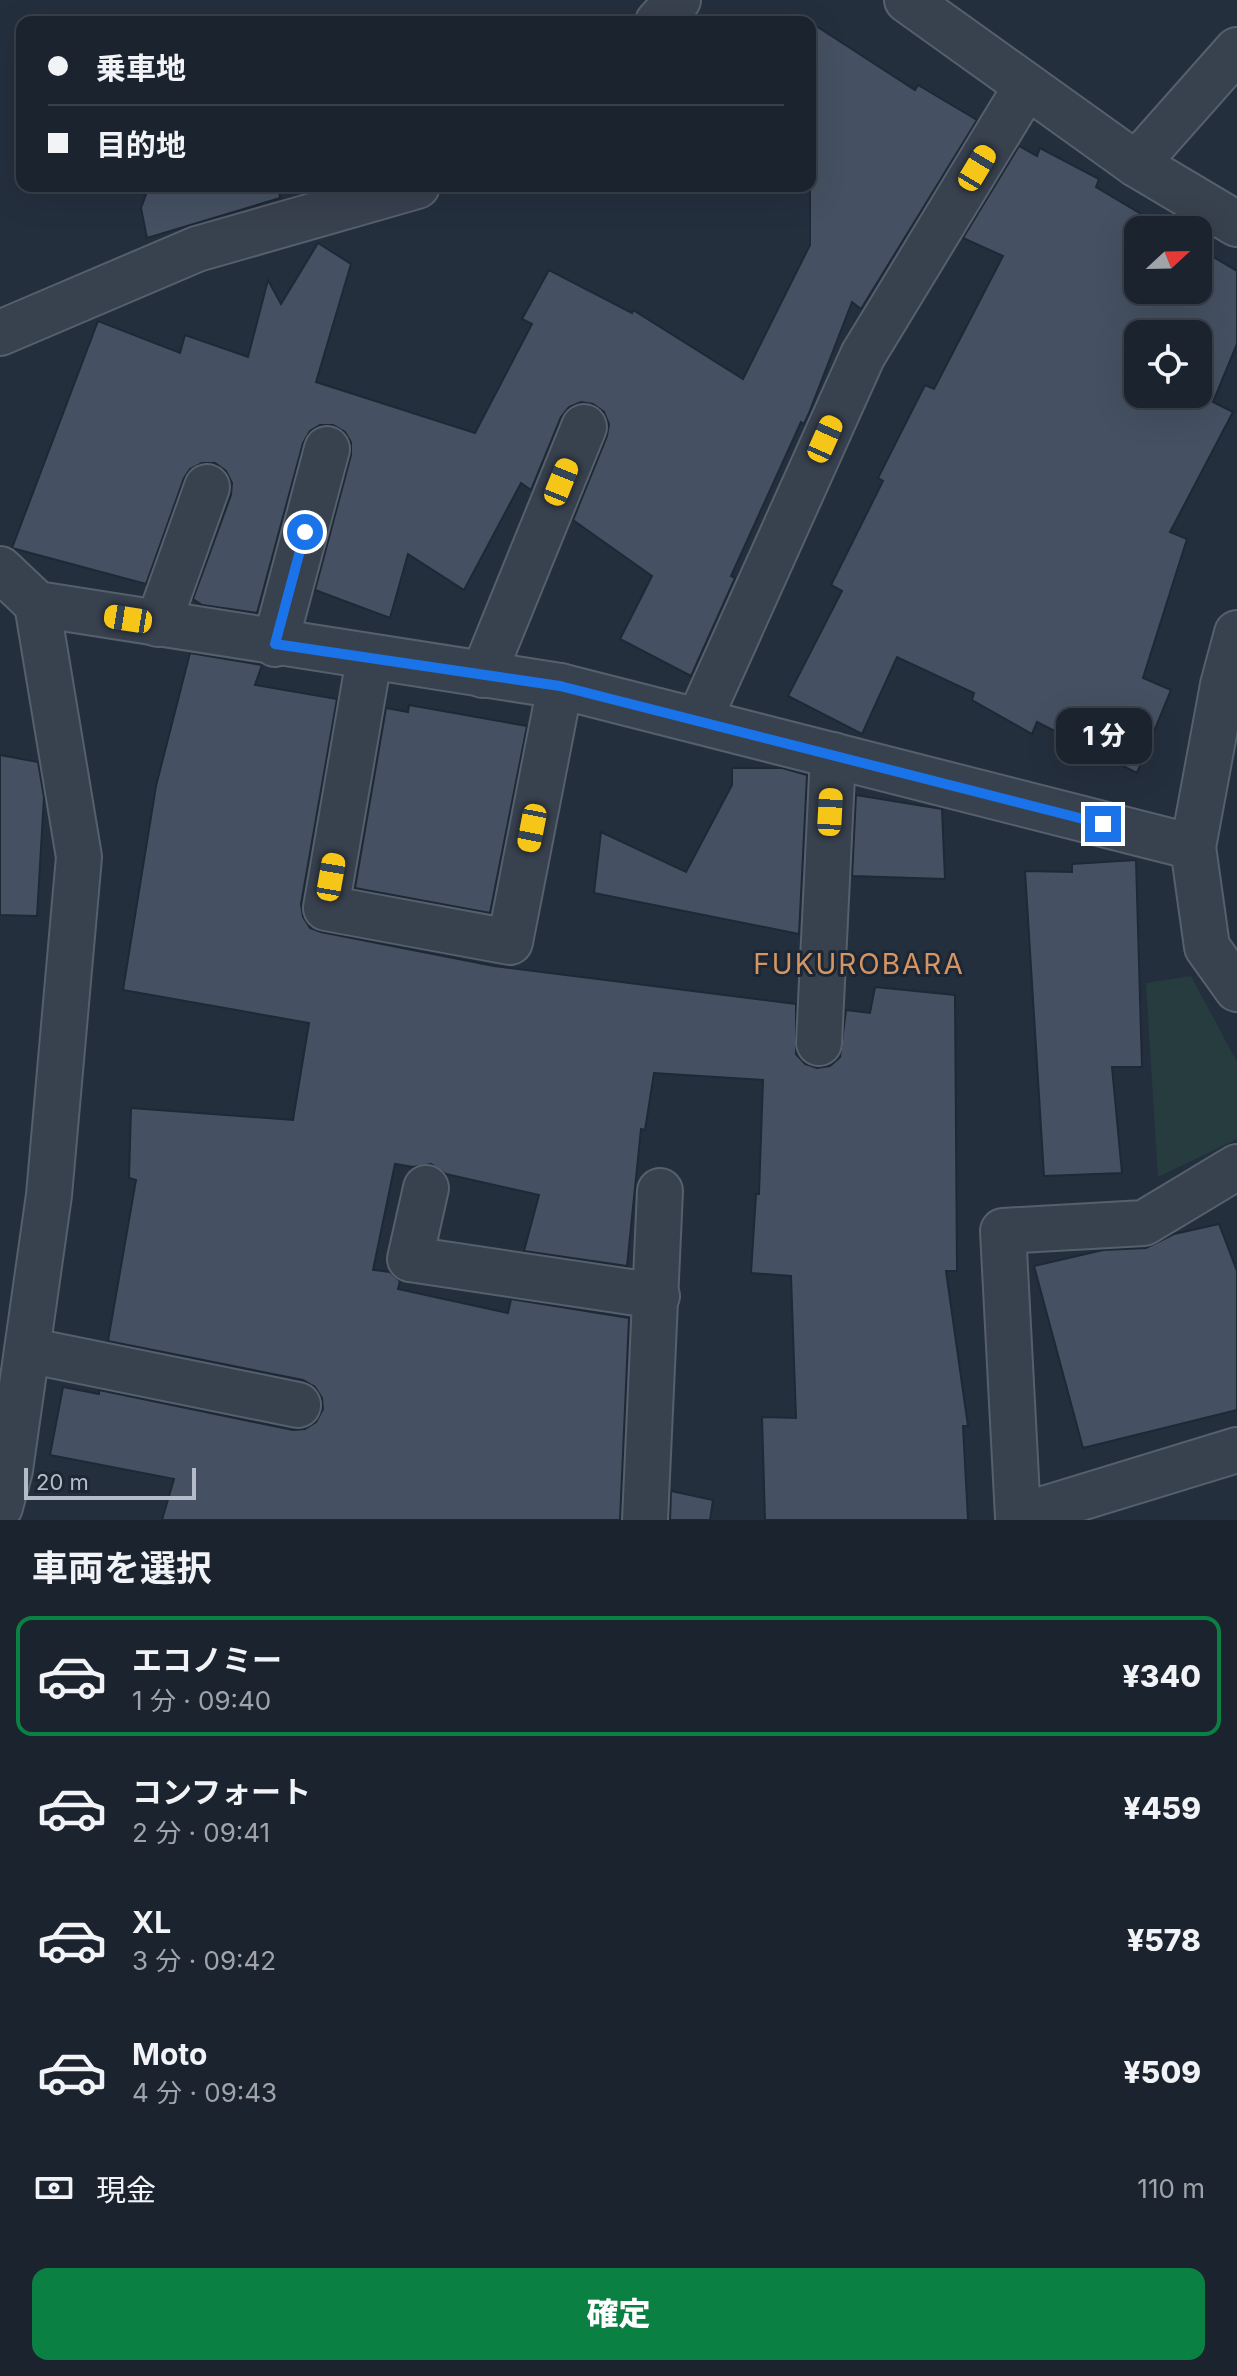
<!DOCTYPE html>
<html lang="ja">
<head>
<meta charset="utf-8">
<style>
	:root { --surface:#1b232e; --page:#242b36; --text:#f1f3f6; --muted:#a0a4aa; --line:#39404a; --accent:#0b8043 }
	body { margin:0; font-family:Inter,"Noto Sans JP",sans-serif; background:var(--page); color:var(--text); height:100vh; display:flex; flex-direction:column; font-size:30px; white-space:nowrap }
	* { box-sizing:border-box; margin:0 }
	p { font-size:26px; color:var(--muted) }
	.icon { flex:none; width:44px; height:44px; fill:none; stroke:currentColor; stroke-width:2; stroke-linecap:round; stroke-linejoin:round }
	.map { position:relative; height:1520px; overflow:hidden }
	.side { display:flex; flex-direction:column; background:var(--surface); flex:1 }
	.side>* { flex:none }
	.banner { position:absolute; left:16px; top:16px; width:800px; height:176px; border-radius:16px; box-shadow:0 8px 32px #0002,0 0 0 2px var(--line); display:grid; align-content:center; height:176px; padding:0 32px; background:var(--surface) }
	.needle { width:52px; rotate:68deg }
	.tools { position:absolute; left:1124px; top:216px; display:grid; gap:16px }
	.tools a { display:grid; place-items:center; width:88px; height:88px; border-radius:16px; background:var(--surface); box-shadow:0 8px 32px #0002,0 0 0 2px var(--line); font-size:40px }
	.scale { position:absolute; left:24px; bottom:20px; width:172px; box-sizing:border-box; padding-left:8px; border:4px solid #b4bcc9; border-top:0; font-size:22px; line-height:28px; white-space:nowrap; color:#b4bcc9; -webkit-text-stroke:6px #1d2633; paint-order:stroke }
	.end { position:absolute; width:36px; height:36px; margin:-18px; border:10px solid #1a73e8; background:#fff; box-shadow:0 0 0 4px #fff }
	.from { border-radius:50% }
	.bubble { position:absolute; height:56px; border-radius:16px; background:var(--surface); box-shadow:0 8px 32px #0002,0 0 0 2px var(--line); font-size:26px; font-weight:800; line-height:56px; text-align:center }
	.car { position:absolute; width:24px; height:48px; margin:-24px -12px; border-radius:10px; box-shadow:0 0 6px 2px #0007; background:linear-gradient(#f5c518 24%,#345 0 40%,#f5c518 0 76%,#345 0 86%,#f5c518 0) }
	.banner b { display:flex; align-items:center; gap:28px; height:76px; font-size:30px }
	.banner b+b { border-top:2px solid var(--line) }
	.banner i { width:20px; height:20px; background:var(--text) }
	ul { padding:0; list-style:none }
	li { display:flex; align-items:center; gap:24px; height:120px; margin:0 16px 12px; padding:0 16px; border:4px solid transparent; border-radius:16px }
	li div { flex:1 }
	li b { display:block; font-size:30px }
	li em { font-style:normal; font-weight:800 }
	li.current { border-color:var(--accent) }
	li>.icon { width:72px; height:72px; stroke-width:1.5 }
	h2 { padding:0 32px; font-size:36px; line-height:96px }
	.pay { display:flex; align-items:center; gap:20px; height:88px; padding:0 32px; font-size:30px }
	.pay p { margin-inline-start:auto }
	.primary-button { display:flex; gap:16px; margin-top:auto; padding:16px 32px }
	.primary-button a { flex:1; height:92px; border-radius:16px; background:var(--accent); color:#fff; font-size:32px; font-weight:800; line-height:92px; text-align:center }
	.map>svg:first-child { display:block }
</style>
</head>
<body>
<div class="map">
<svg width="1237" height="1520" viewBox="0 0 1237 1520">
	<rect width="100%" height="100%" fill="#242f3e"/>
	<!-- green -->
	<path fill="#263c3f" d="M1191 976 1237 1062V1139L1158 1177 1146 983Z"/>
	<!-- building -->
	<g fill="#455162" stroke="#1f2835" stroke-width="2" fill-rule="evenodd">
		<path d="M810 22 915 90 918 85 977 120 861 309 852 302 809 413 804 424 801 422 731 576 735 578 691 676 620 639 652 576 573 520 607 436 609 424 604 412 593 404 581 402 569 407 561 417 531 490 521 483 464 590 408 554 390 618 315 590 351 455V442L345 432 333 425H320L310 431 303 443 257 613 202 605 193 599 231 495 232 483 226 471 215 463H202L190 469 184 478 146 584 12 548 98 321 180 353 185 335 248 357 268 280 281 304 318 243 351 264 316 382 475 433 532 324 522 319 549 270 632 313 633 310 743 379 810 245Z"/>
		<path d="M1019 146 1037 156 1040 148 1099 179 1096 187 1168 230H1138V290H1198V248L1237 271V344L1213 402 1233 412 1170 532 1187 539 1143 678 1171 690 1137 773 1037 722 1032 734 972 700 974 693 897 657 862 734 788 696 842 591 831 585 883 481 878 478 925 385 934 389 1003 256 963 238ZM1138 334H1198V394H1138Z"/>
		<path d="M149 186H279L280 198 147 238 141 208Z"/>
		<path d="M190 653 262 665 255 685 337 699 301 904 303 917 310 928 321 932 494 966 796 1004V1054L805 1064 817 1068 830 1066 840 1057 846 1010 870 1013 875 987 955 995 957 1271H946L968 1426H963L968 1520H765L762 1417 796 1418 791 1276 751 1273 756 1194H759L763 1080 654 1073 645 1130 641 1129 627 1266 524 1251 539 1195 446 1174 431 1164 413 1167 395 1164 373 1270 390 1272 400 1281 398 1289 508 1313 511 1299 629 1318 620 1520H162L174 1479 50 1455 63 1387 99 1394V1390L293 1430 305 1429 316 1422 323 1409 322 1398 315 1387 303 1380 108 1341 136 1180 129 1178 131 1108 293 1120 309 1023 123 990 156 786Z"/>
		<path d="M409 705 527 726 490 913 355 888 386 708 408 712Z"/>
		<path d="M0 755 38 762 44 797 37 916 0 915Z"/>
		<path d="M732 768H782L807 775 799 934 594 893 601 832 686 872 732 785Z"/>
		<path d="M856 795 942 809 945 879 852 876Z"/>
		<path d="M1136 860 1142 1067H1112L1122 1173 1044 1176 1025 871 1072 872V864Z"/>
		<path d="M1219 1224 1237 1271V1410L1083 1448 1034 1266 1103 1250 1146 1248 1174 1234Z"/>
		<path d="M671 1491 713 1500 710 1520H670Z"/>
	</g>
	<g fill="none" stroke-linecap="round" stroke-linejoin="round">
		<!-- street casing -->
		<g stroke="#565f6c" stroke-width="48">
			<g id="street">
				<path d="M907 0 1136 164 1237 224"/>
				<path d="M658 22 678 0"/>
				<path d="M1136 164 1237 50"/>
				<path d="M0 333 197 249 417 186"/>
				<path d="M0 569 37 604 560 686 1193 847 1207 947 1237 989"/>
				<path d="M158 624 207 487"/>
				<path d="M275 644 327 449"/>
				<path d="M369 659 326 908 510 942 560 686"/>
				<path d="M483 675 584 427"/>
				<path d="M699 720 863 355 1026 87"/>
				<path d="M1193 847 1223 685 1237 633"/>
				<path d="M819 1043 833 755"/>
				<path d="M1237 1167 1144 1223 1003 1231 1018 1517 1237 1450"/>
				<path d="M426 1188 410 1259 657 1296"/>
				<path d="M27 1350 298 1405"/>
				<path d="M0 1507 10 1470 49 1195 79 857 37 604"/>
				<path d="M645 1520 660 1191"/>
			</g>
		</g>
		<!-- street -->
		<use href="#street" stroke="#38414e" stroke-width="44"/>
	</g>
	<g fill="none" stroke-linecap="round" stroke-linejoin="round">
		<!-- route -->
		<path stroke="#1a73e8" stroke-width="10" d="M305 532 275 644 560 686 1103 824"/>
	</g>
	<g text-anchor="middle" stroke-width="6" stroke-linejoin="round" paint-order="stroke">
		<!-- quarter labels -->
		<g font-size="28" letter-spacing="2" fill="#d59563" stroke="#1d2633">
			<text x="859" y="974">FUKUROBARA</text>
		</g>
	</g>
</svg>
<div class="tools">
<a><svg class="needle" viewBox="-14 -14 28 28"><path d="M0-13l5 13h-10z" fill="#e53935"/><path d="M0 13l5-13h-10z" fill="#a0a4aa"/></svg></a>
<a><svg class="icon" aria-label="locate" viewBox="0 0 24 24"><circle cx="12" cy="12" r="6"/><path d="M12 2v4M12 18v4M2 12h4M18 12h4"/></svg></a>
</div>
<div class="scale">20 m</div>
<i class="end from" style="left:305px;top:532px"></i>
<i class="end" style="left:1103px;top:824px"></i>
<div class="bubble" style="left:1056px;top:708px;width:96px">1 分</div>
<i class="car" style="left:977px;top:168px;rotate:31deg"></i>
<i class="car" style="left:825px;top:439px;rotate:24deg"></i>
<i class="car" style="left:561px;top:482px;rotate:22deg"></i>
<i class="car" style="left:128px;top:619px;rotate:279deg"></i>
<i class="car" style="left:830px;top:812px;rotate:3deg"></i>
<i class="car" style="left:532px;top:828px;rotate:191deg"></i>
<i class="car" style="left:331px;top:877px;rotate:10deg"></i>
<div class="banner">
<b><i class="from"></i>乗車地</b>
<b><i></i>目的地</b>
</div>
</div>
<section class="side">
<h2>車両を選択</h2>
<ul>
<li class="current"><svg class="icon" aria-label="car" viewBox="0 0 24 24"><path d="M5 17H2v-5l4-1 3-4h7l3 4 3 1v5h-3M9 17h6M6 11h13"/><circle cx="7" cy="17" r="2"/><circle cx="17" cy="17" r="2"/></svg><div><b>エコノミー</b><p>1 分 · 09:40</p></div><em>¥340</em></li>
<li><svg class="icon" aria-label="car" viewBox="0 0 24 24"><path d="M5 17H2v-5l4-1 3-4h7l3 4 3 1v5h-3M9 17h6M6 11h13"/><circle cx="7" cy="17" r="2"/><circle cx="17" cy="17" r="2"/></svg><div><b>コンフォート</b><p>2 分 · 09:41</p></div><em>¥459</em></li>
<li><svg class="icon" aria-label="car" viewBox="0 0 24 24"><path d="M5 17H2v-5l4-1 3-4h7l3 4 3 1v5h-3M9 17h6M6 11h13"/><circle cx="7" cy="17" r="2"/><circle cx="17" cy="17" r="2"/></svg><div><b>XL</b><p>3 分 · 09:42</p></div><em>¥578</em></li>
<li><svg class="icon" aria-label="car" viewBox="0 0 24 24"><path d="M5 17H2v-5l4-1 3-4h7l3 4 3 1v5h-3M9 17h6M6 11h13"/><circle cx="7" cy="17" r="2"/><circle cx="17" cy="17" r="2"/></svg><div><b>Moto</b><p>4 分 · 09:43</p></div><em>¥509</em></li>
</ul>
<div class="pay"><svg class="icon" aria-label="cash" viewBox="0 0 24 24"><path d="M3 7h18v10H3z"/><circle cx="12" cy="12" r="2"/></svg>現金<p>110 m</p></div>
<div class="primary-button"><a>確定</a></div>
</section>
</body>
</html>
